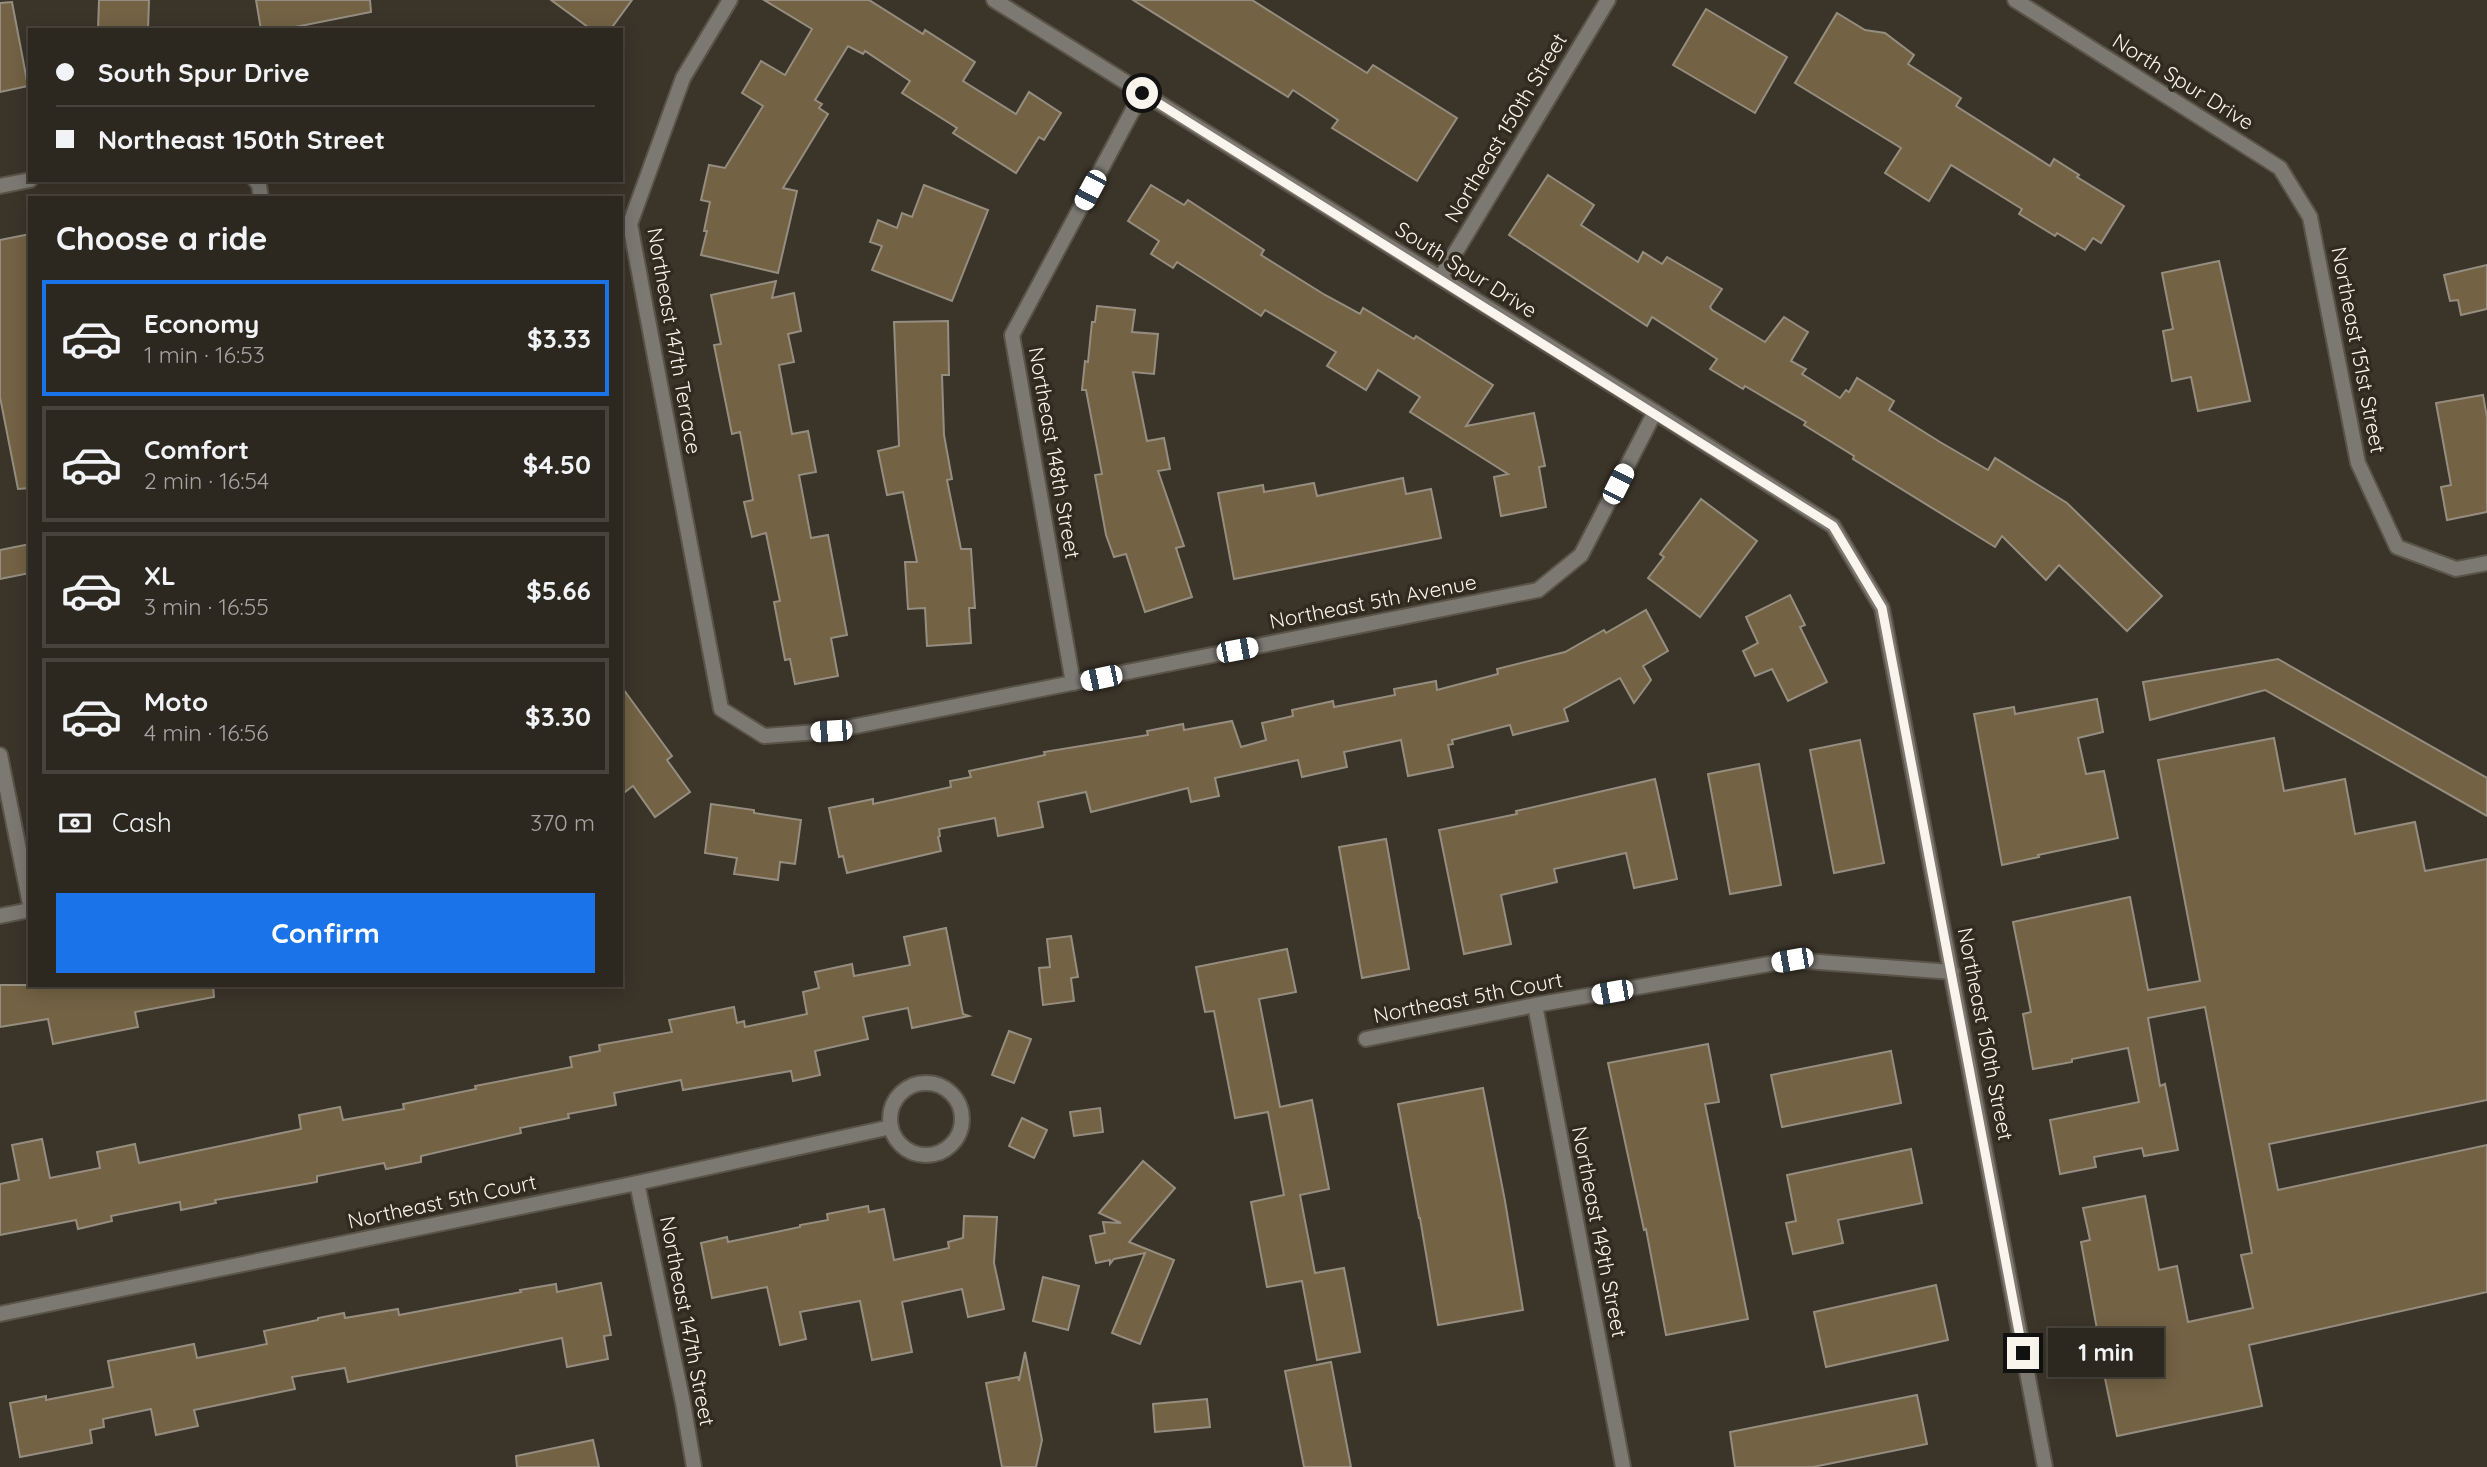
<!DOCTYPE html>
<html lang="en">
<head>
<meta charset="utf-8">
<style>
	:root { --surface:#2c271f; --page:#342f28; --text:#f1f3f6; --muted:#a6a5a4; --line:#48443d; --accent:#1a73e8 }
	body { margin:0; font-family:Quicksand,sans-serif; background:var(--page); color:var(--text); height:100vh; display:flex; flex-direction:column; font-size:26px; white-space:nowrap }
	* { box-sizing:border-box; margin:0 }
	p { font-size:23px; color:var(--muted) }
	.icon { flex:none; width:38px; height:38px; fill:none; stroke:currentColor; stroke-width:2; stroke-linecap:round; stroke-linejoin:round }
	.map { position:relative; flex:1; overflow:hidden }
	.panel { position:absolute; left:28px; top:196px; width:595px; height:791px; display:flex; flex-direction:column; background:var(--surface); border-radius:0px; box-shadow:0 4px 18px #0003,0 0 0 2px var(--line) }
	.panel>* { flex:none }
	.hud { position:absolute; left:28px; top:28px; width:595px; height:154px; border-radius:0px; box-shadow:0 4px 18px #0003,0 0 0 2px var(--line); display:grid; align-content:center; height:154px; padding:0 28px; background:var(--surface) }
	.end { position:absolute; width:32px; height:32px; margin:-16px; border:9px solid #f9f5ed; background:#111; box-shadow:0 0 0 4px #111 }
	.from { border-radius:50% }
	.bubble { position:absolute; height:49px; border-radius:0px; background:var(--surface); box-shadow:0 4px 18px #0003,0 0 0 2px var(--line); font-size:23px; font-weight:800; line-height:49px; text-align:center }
	.car { position:absolute; width:21px; height:42px; margin:-21px -10px; border-radius:9px; box-shadow:0 0 5px 2px #0007; background:linear-gradient(#fff 24%,#345 0 40%,#fff 0 76%,#345 0 86%,#fff 0) }
	.hud b { display:flex; align-items:center; gap:24px; height:66px; font-size:26px }
	.hud b+b { border-top:2px solid var(--line) }
	.hud i { width:18px; height:18px; background:var(--text) }
	ul { padding:0; list-style:none }
	li { display:flex; align-items:center; gap:21px; height:116px; margin:0 14px 10px; padding:0 14px; border:4px solid var(--line); border-radius:0px }
	li div { flex:1 }
	li b { display:block; font-size:26px }
	li em { font-style:normal; font-weight:800 }
	li.selected { border-color:var(--accent) }
	li>.icon { width:63px; height:63px; stroke-width:1.5 }
	h2 { padding:0 28px; font-size:32px; line-height:84px }
	.pay { display:flex; align-items:center; gap:18px; height:77px; padding:0 28px; font-size:26px }
	.pay p { margin-inline-start:auto }
	.action { display:flex; gap:14px; margin-top:auto; padding:14px 28px }
	.action a { flex:1; height:80px; border-radius:0px; background:var(--accent); color:#fff; font-size:28px; font-weight:800; line-height:80px; text-align:center }
	.map>svg:first-child { display:block }
</style>
</head>
<body>
<div class="map">
<svg width="2487" height="1467" viewBox="0 0 2487 1467">
	<rect width="100%" height="100%" fill="#3b3429"/>
	<!-- building -->
	<g fill="#736244" stroke="#958e80" stroke-width="2">
		<path d="M99 0H149L148 30H98Z"/>
		<path d="M256 0H370L371 12 280 30H261Z"/>
		<path d="M551 0H632L610 30H592Z"/>
		<path d="M764 0H869L923 34 925 30 975 62 963 81 1016 114 1029 92 1061 113 1044 140 1039 137 1016 173 953 133 957 128 902 93 910 81 865 51 863 54 848 46 815 100 822 104 819 108 828 114 783 188 797 191 778 273 701 255 707 231H704L710 202 701 200 709 165 725 168 763 106 742 93 761 61 785 75 812 29Z"/>
		<path d="M1133 0H1252L1367 73 1373 65 1457 118 1417 181 1332 128 1338 120 1293 90 1288 97Z"/>
		<path d="M12 2 28 86 0 92V3Z"/>
		<path d="M1706 9 1787 57 1755 113 1673 65Z"/>
		<path d="M1837 13 1865 30 1885 33 1914 55 1908 64 1961 98 1956 106 2050 166 2054 159 2079 175 2077 177 2124 206 2101 243 2093 238 2085 250 2057 233 2055 236 2019 214 2022 209 1951 165 1929 201 1885 173 1901 148 1795 83Z"/>
		<path d="M1548 175 1594 205 1581 225 1638 262 1643 252 1662 264 1667 257 1722 289 1710 307 1712 310 1765 342 1784 317 1808 332 1791 361 1806 369 1802 374 1840 398 1846 390 1849 392 1857 378 1894 401 1889 410 1940 442 1988 470 1995 458 2067 503 2162 596 2127 631 2059 565 2046 580 2002 536 1995 547 1853 459 1854 456 1804 425 1806 422 1745 386 1743 389 1710 369 1717 359 1652 317 1647 326 1509 235Z"/>
		<path d="M924 185 988 210 952 301 872 270 882 246 870 242 878 220 897 228 902 213 912 217Z"/>
		<path d="M1151 185 1184 205 1188 200 1223 223 1264 250 1261 255 1325 295 1360 314 1363 308 1414 339 1416 336 1493 385 1466 426 1534 413 1545 466 1539 467 1546 507 1501 516 1494 477 1508 474 1410 412 1420 397 1378 370 1366 390 1327 366 1336 352 1265 310 1261 316 1177 262 1173 268 1151 254 1159 241 1128 221Z"/>
		<path d="M30 234V488L18 489 0 397V240Z"/>
		<path d="M2219 261 2250 401 2198 411 2191 377 2172 381 2163 331 2173 329 2162 273Z"/>
		<path d="M2487 265V309L2461 315 2458 300 2450 301 2444 275Z"/>
		<path d="M776 281 772 298 794 293 801 331 788 334 794 362 779 365 792 434 808 431 816 472 799 475 811 538 828 535 847 635 831 638 838 676 795 684 790 659 785 660 774 602 780 601 766 533 752 537 744 502 753 500 740 432 732 434 714 345 721 344 711 295Z"/>
		<path d="M1097 306 1135 310 1132 332 1158 334 1154 374 1133 372 1147 441 1164 438 1170 469 1158 471 1184 546 1176 548 1192 597 1145 612 1126 554 1114 557 1106 535 1095 475 1102 474 1086 390H1082L1085 361 1088 362 1092 322H1095Z"/>
		<path d="M948 321 949 375H942L944 435 952 479 947 480 961 549H971L975 608H969L971 643 927 646 925 608 908 609 905 562H917L903 492 887 495 878 451 899 446 894 322Z"/>
		<path d="M2483 395 2487 417V512L2447 520 2441 487 2451 485 2436 403Z"/>
		<path d="M1403 478 1406 494 1431 489 1441 538 1234 579 1218 493 1263 485 1264 492 1314 483 1317 496Z"/>
		<path d="M1701 499 1757 541 1700 617 1648 578 1664 557 1660 554Z"/>
		<path d="M30 544V573L0 579V550Z"/>
		<path d="M1790 595 1805 625 1800 627 1827 682 1788 701 1772 669 1755 676 1743 651 1758 643 1746 617Z"/>
		<path d="M1646 610 1668 651 1643 666 1651 680 1634 703 1620 678 1564 709 1568 721 1513 735 1510 725 1452 740 1453 744 1448 745 1453 767 1408 776 1401 740 1344 752 1347 767 1302 777 1298 760 1215 778 1219 796 1191 802 1188 788 1091 812 1086 792 1038 802 1043 827 998 836 995 818 939 829 940 836 938 837 941 851 847 873 843 856 839 857 829 808 873 799V804L951 787 950 781 971 777 969 771 1045 755 1044 752 1148 735 1147 731 1183 724 1184 730 1232 721 1241 747 1266 740 1262 723 1293 716 1292 710 1333 701 1334 707 1395 695 1394 689 1436 681 1437 690 1498 674 1497 669 1565 652 1604 630 1606 633Z"/>
		<path d="M2278 659 2487 778V816L2265 690 2150 720 2143 682Z"/>
		<path d="M621 686 672 756 667 760 690 792 655 817 633 786 621 795Z"/>
		<path d="M2097 699 2103 732 2078 738 2086 774 2104 771 2118 838 2038 855 2039 857 2002 865 1974 714 2014 707 2015 714Z"/>
		<path d="M2274 738 2284 791 2345 779 2355 834 2415 822 2425 871 2487 859V1100L2269 1144 2278 1190 2487 1145V1292L2249 1345 2262 1406 2117 1436 2097 1340H2099L2081 1242 2090 1240 2083 1208 2145 1196 2159 1270 2177 1266 2188 1322 2253 1308 2241 1255 2252 1253 2205 1007 2148 1018 2160 1086 2165 1084 2178 1150 2144 1156 2142 1148 2094 1157 2096 1167 2060 1174 2050 1120 2139 1102 2128 1048 2072 1059V1062L2033 1069 2023 1014 2031 1012 2013 922 2130 897 2148 990 2200 981 2158 760Z"/>
		<path d="M1860 740 1884 863 1834 873 1810 750Z"/>
		<path d="M1759 764 1781 885 1730 894 1708 774Z"/>
		<path d="M1655 779 1677 879 1634 888 1626 853 1554 869 1557 882 1501 895 1511 944 1464 954 1439 830 1517 814 1516 811Z"/>
		<path d="M711 804 754 810V813L801 820 795 864 780 862 778 880 734 874 737 858 705 853Z"/>
		<path d="M1386 839 1409 969 1362 978 1339 847Z"/>
		<path d="M946 928 963 1014 969 1016 912 1028 908 1008 863 1017 868 1039 815 1051 820 1075 793 1081 791 1071 683 1090 681 1080 614 1093 616 1105 568 1114 569 1118 520 1128 521 1133 421 1156V1162L386 1169 384 1163 317 1176V1182L215 1200 216 1203 181 1210 180 1202 111 1216 112 1221 78 1229 76 1220 0 1235V1184L19 1180 12 1145 42 1139 50 1178 100 1168 97 1152 135 1144 139 1163 301 1129 299 1115 340 1107 343 1120 404 1109 403 1104 476 1089 475 1086 572 1067 570 1057 600 1051 599 1045 672 1032 669 1020 734 1007 737 1023 744 1021 745 1027 807 1014 803 992 819 988 815 972 852 964 854 976 910 965 904 937Z"/>
		<path d="M1071 936 1078 977 1071 978 1074 1001 1043 1005 1039 968 1050 967 1047 939Z"/>
		<path d="M1287 949 1296 992 1259 999 1280 1107 1312 1100 1329 1189 1300 1195 1315 1273 1344 1268 1360 1352 1317 1360 1302 1281 1267 1287 1251 1202 1284 1195 1268 1112 1235 1118 1214 1011 1205 1012 1196 967Z"/>
		<path d="M0 985H213L214 997 135 1012 138 1027 53 1044 48 1019 0 1027Z"/>
		<path d="M1009 1031 1031 1039 1014 1083 992 1075Z"/>
		<path d="M1708 1044 1719 1102 1705 1104 1748 1319 1666 1335 1646 1229 1644 1230 1608 1063Z"/>
		<path d="M1891 1051 1901 1103 1782 1127 1771 1075Z"/>
		<path d="M1483 1088 1505 1201 1523 1310 1438 1325 1420 1218H1419L1398 1104Z"/>
		<path d="M1100 1108 1103 1132 1074 1136 1070 1112Z"/>
		<path d="M1022 1118 1047 1130 1034 1158 1009 1146Z"/>
		<path d="M1911 1149 1922 1203 1838 1220 1843 1243 1793 1254 1786 1223 1796 1221 1787 1175Z"/>
		<path d="M1143 1161 1175 1188 1129 1242 1174 1260 1140 1344 1112 1333 1145 1253 1114 1259 1110 1264V1260L1096 1263 1090 1236 1105 1233 1103 1222 1121 1223 1099 1213Z"/>
		<path d="M868 1206 869 1212 884 1209 894 1260 949 1248 948 1242 963 1238 964 1216 997 1217 994 1263 1004 1309 968 1317 962 1289 902 1302 912 1352 872 1360 860 1301 800 1312 806 1339 780 1345 767 1287 712 1298 701 1243 727 1237 728 1242 800 1227V1225L828 1220 827 1214Z"/>
		<path d="M1043 1277 1079 1286 1068 1330 1033 1321Z"/>
		<path d="M601 1283 611 1335 604 1336 608 1359 567 1367 562 1338 348 1382 345 1368 292 1377 295 1389 194 1410 198 1426 156 1435 151 1409 103 1419 104 1427 90 1430 92 1443 20 1457 10 1403 46 1396V1400L113 1387 108 1361 194 1344 197 1358 267 1344 264 1331 318 1320V1318L344 1313 345 1318 398 1309 399 1315 521 1292 520 1290 556 1284 557 1292Z"/>
		<path d="M1936 1285 1948 1340 1826 1367 1814 1312Z"/>
		<path d="M1025 1352 1042 1440 1036 1467H1002L986 1383 1018 1377 1019 1381Z"/>
		<path d="M1331 1362 1351 1467H1304L1285 1371Z"/>
		<path d="M1917 1395 1927 1444 1813 1467H1735L1730 1432Z"/>
		<path d="M1207 1399 1210 1427 1155 1432 1153 1404Z"/>
		<path d="M593 1440 599 1467H517L516 1456Z"/>
	</g>
	<g fill="none" stroke-linecap="round" stroke-linejoin="round">
		<!-- minor casing -->
		<g stroke="#595348" stroke-width="18">
			<g id="minor">
				<path d="M730 0 683 78 630 224 721 709 764 736 831 731 1538 590 1581 555 1655 412"/>
				<path d="M994 0 1655 412 1833 526 1882 608 2045 1467"/>
				<path d="M2015 0 2280 168 2310 217 2358 463 2397 547 2456 569 2487 563"/>
				<path d="M255 180 259 185 261 198"/>
				<path d="M0 186 30 180"/>
				<path d="M1440 278 1608 0"/>
				<path d="M1073 683 1012 335 1142 93"/>
				<path d="M0 755 30 904"/>
				<path d="M0 916 30 910"/>
				<path d="M1535 1005 1623 1467"/>
				<path d="M1366 1039 1535 1005 1792 960 1952 972"/>
				<circle cx="926" cy="1119" r="36"/>
				<path d="M637 1183 683 1403 694 1467"/>
				<path d="M0 1314 637 1183 891 1127"/>
			</g>
		</g>
		<!-- minor -->
		<use href="#minor" stroke="#7c7872" stroke-width="14"/>
	</g>
	<g fill="none" stroke-linecap="round" stroke-linejoin="round">
		<!-- route -->
		<path stroke="#f9f5ed" stroke-width="9" d="M1142 93 1833 526 1882 608 2023 1353"/>
	</g>
	<g text-anchor="middle" stroke-width="7" stroke-linejoin="round" paint-order="stroke">
		<!-- street labels -->
		<g font-size="21" fill="#f9f5ed" stroke="#302a1f">
			<text transform="translate(2183 82) rotate(32)" y="7">North Spur Drive</text>
			<text transform="translate(1506 128) rotate(-59)" y="7">Northeast 150th Street</text>
			<text transform="translate(1466 270) rotate(32)" y="7">South Spur Drive</text>
			<text transform="translate(674 341) rotate(80)" y="7">Northeast 147th Terrace</text>
			<text transform="translate(2358 350) rotate(79)" y="7">Northeast 151st Street</text>
			<text transform="translate(1054 453) rotate(80)" y="7">Northeast 148th Street</text>
			<text transform="translate(1373 602) rotate(-11)" y="7">Northeast 5th Avenue</text>
			<text transform="translate(1468 998) rotate(-11)" y="7">Northeast 5th Court</text>
			<text transform="translate(1985 1034) rotate(79)" y="7">Northeast 150th Street</text>
			<text transform="translate(442 1202) rotate(-12)" y="7">Northeast 5th Court</text>
			<text transform="translate(1599 1232) rotate(79)" y="7">Northeast 149th Street</text>
			<text transform="translate(687 1321) rotate(79)" y="7">Northeast 147th Street</text>
		</g>
	</g>
</svg>
<i class="end from" style="left:1142px;top:93px"></i>
<i class="end" style="left:2023px;top:1353px"></i>
<div class="bubble" style="left:2048px;top:1328px;width:116px">1 min</div>
<i class="car" style="left:1090px;top:190px;rotate:208deg"></i>
<i class="car" style="left:1618px;top:484px;rotate:27deg"></i>
<i class="car" style="left:1237px;top:650px;rotate:79deg"></i>
<i class="car" style="left:1101px;top:678px;rotate:258deg"></i>
<i class="car" style="left:831px;top:731px;rotate:266deg"></i>
<i class="car" style="left:1792px;top:960px;rotate:260deg"></i>
<i class="car" style="left:1612px;top:992px;rotate:260deg"></i>
<div class="hud">
<b><i class="from"></i>South Spur Drive</b>
<b><i></i>Northeast 150th Street</b>
</div>
<section class="panel">
<h2>Choose a ride</h2>
<ul>
<li class="selected"><svg class="icon" aria-label="car" viewBox="0 0 24 24"><path d="M5 17H2v-5l4-1 3-4h7l3 4 3 1v5h-3M9 17h6M6 11h13"/><circle cx="7" cy="17" r="2"/><circle cx="17" cy="17" r="2"/></svg><div><b>Economy</b><p>1 min · 16:53</p></div><em>$3.33</em></li>
<li><svg class="icon" aria-label="car" viewBox="0 0 24 24"><path d="M5 17H2v-5l4-1 3-4h7l3 4 3 1v5h-3M9 17h6M6 11h13"/><circle cx="7" cy="17" r="2"/><circle cx="17" cy="17" r="2"/></svg><div><b>Comfort</b><p>2 min · 16:54</p></div><em>$4.50</em></li>
<li><svg class="icon" aria-label="car" viewBox="0 0 24 24"><path d="M5 17H2v-5l4-1 3-4h7l3 4 3 1v5h-3M9 17h6M6 11h13"/><circle cx="7" cy="17" r="2"/><circle cx="17" cy="17" r="2"/></svg><div><b>XL</b><p>3 min · 16:55</p></div><em>$5.66</em></li>
<li><svg class="icon" aria-label="car" viewBox="0 0 24 24"><path d="M5 17H2v-5l4-1 3-4h7l3 4 3 1v5h-3M9 17h6M6 11h13"/><circle cx="7" cy="17" r="2"/><circle cx="17" cy="17" r="2"/></svg><div><b>Moto</b><p>4 min · 16:56</p></div><em>$3.30</em></li>
</ul>
<div class="pay"><svg class="icon" aria-label="cash" viewBox="0 0 24 24"><path d="M3 7h18v10H3z"/><circle cx="12" cy="12" r="2"/></svg>Cash<p>370 m</p></div>
<div class="action"><a>Confirm</a></div>
</section>
</div>
</body>
</html>
